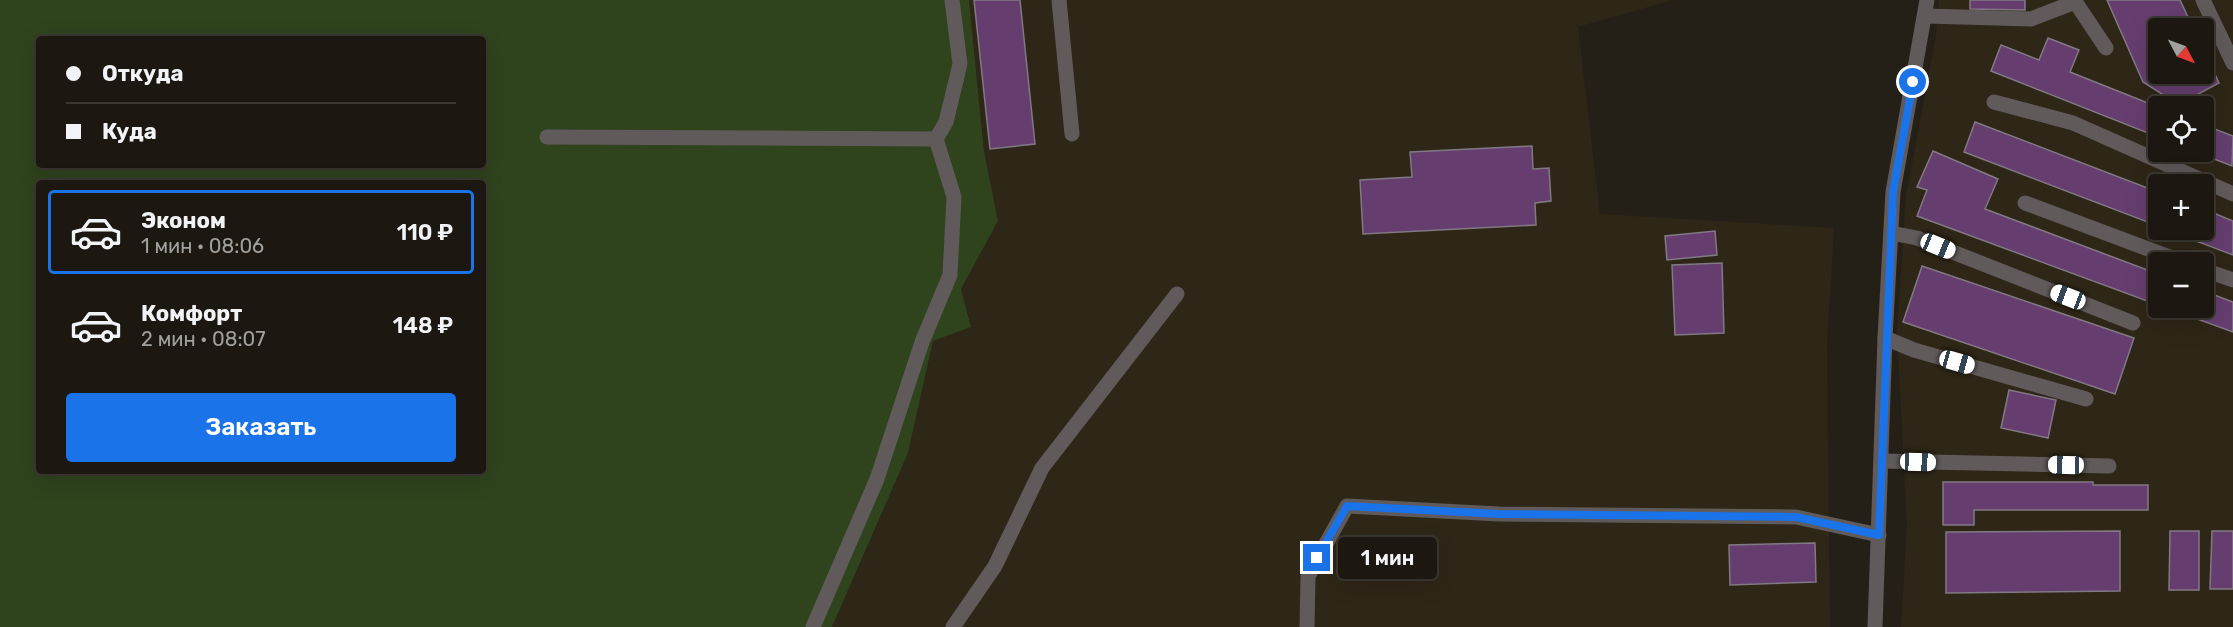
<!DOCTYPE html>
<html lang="ru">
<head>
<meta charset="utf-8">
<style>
	:root { --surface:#1c1811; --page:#25211a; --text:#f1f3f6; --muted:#a0a09f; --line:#3a3731; --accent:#1a73e8 }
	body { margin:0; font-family:Rubik,sans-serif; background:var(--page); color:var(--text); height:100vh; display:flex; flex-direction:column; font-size:22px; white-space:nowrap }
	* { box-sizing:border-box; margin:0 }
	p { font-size:20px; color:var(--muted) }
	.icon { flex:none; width:33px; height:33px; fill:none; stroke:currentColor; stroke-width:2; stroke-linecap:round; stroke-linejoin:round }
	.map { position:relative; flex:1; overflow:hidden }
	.panel { position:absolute; left:36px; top:180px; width:450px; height:294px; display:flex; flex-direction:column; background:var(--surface); border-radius:6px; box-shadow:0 6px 24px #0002,0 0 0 2px var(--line) }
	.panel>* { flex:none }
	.guide { position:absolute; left:36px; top:36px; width:450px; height:132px; border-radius:6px; box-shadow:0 6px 24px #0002,0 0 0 2px var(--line); display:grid; align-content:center; height:132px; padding:0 30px; background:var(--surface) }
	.needle { width:39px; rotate:131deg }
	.controls { position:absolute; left:2148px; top:18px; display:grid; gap:12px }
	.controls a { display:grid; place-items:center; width:66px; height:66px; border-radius:6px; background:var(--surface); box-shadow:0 6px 24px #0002,0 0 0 2px var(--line); font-size:30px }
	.end { position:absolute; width:27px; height:27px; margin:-14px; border:8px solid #1a73e8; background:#fff; box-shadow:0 0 0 3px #fff }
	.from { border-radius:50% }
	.bubble { position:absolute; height:42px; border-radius:6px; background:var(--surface); box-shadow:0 6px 24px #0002,0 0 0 2px var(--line); font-size:20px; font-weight:600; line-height:42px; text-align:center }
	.car { position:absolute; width:18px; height:36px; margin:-18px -9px; border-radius:8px; box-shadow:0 0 4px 2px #0007; background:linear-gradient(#fff 24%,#345 0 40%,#fff 0 76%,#345 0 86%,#fff 0) }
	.guide b { display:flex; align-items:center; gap:21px; height:57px; font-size:22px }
	.guide b+b { border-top:2px solid var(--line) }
	.guide i { width:15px; height:15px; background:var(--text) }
	ul { padding:10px 0 0; list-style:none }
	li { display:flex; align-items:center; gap:18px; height:84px; margin:0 12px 9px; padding:0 18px; border:3px solid transparent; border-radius:6px }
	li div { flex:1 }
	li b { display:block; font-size:22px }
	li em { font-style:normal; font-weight:600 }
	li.selected { border-color:var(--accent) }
	li>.icon { width:54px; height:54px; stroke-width:1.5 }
	.action { display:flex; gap:12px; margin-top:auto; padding:12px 30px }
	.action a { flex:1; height:69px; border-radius:6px; background:var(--accent); color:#fff; font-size:24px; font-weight:600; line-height:69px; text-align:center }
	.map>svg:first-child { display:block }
</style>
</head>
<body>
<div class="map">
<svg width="2233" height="627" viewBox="0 0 2233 627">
	<rect width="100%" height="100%" fill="#252017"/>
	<!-- built -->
	<g fill="#2e2617" fill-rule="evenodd">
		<path d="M969 0H1673L1578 27 1600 214 1834 228 1827 344 1830 627H832L908 453 933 341 971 327 961 289 998 221 984 151Z"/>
		<path d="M1939 0H2233V627H1901L1907 525 1897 333 1906 196 1936 36ZM2158 28H2204V74H2158ZM2158 106H2204V152H2158ZM2158 184H2204V230H2158ZM2158 262H2204V308H2158Z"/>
	</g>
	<!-- green -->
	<path fill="#2f431d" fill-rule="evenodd" d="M0 0H969L984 151 998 221 961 289 971 327 933 341 908 453 832 627H0ZM39 39H483V165H39ZM39 183H483V471H39Z"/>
	<!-- building -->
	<g fill="#653e6f" stroke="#817983" stroke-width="1.5">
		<path d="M974 0H1020L1035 144 990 149Z"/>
		<path d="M1970 0H2025V10L1970 9Z"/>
		<path d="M2107 0H2180L2193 28H2158V74H2204V51L2219 83 2191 98 2165 96 2143 82Z"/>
		<path d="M2048 38 2079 50 2070 72 2158 107V137L1991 71 2001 45 2039 60Z"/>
		<path d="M1975 122 2158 192V226L1964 152Z"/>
		<path d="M2204 125 2233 136 2232 166 2196 152H2204Z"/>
		<path d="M1532 146 1533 169 1549 168 1551 201 1535 203 1536 225 1363 234 1360 180 1412 177 1410 152Z"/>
		<path d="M1933 151 1998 179 1985 209 2158 274V305L1917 216 1927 190 1917 187Z"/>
		<path d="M2204 209 2233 221V255L2167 230H2204Z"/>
		<path d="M1715 231 1717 255 1667 260 1665 236Z"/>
		<path d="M1722 263 1724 333 1675 335 1672 265Z"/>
		<path d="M1922 266 2134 338 2115 394 1903 322Z"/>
		<path d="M2204 291 2233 302V332L2167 308H2204Z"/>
		<path d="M2009 390 2056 400 2048 438 2001 428Z"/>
		<path d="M1943 482H2093V485H2148V510H1974V525H1943Z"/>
		<path d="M2120 531V591L1946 593V532Z"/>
		<path d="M2170 531H2199V590H2169Z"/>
		<path d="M2212 531H2233V589H2210Z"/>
		<path d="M1815 543 1816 582 1730 585 1729 545Z"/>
	</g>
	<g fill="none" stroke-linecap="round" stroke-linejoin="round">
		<!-- minor -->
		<g stroke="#605a5b" stroke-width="15">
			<path d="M1059 0 1072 134"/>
			<path d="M2074 0 2106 48"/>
			<path d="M2203 0 2233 63"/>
			<path d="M1926 16 2031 19 2075 2"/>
			<path d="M1994 102 2073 123 2233 194"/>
			<path d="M547 137 936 139"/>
			<path d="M2025 203 2183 262"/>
			<path d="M1891 233 1917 238 2133 323"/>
			<path d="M2204 270 2233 280"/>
			<path d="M1885 338 1914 350 2086 399"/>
			<path d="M1882 461 2109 466"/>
			<path d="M813 627 877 479 922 342 950 275 954 197 936 139 946 122 960 64 952 0"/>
			<path d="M953 627 995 566 1042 468 1177 294"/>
			<path d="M1307 627 1308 576 1347 506 1499 514 1796 517 1879 535"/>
			<path d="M1875 627 1885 338 1893 192 1927 0"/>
		</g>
	</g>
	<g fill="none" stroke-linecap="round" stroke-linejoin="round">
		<!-- route -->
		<path stroke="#1a73e8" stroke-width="8" d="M1317 558 1347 506 1499 514 1796 517 1879 535 1893 192 1913 82"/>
	</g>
</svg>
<div class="controls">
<a><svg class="needle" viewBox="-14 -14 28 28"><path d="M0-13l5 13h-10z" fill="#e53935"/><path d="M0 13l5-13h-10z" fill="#a0a09f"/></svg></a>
<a><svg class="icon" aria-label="locate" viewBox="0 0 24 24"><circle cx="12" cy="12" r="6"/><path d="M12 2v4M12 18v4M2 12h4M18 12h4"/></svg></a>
<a>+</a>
<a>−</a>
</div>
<i class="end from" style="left:1913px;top:82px"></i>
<i class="end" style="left:1317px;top:558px"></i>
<div class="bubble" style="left:1338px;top:537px;width:99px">1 мин</div>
<i class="car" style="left:1938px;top:246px;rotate:112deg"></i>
<i class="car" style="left:2068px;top:297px;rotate:291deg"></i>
<i class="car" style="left:1957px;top:362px;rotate:106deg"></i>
<i class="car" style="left:1918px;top:462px;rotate:92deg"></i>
<i class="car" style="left:2066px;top:465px;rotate:271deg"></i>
<div class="guide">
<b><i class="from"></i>Откуда</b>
<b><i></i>Куда</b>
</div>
<section class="panel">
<ul>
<li class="selected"><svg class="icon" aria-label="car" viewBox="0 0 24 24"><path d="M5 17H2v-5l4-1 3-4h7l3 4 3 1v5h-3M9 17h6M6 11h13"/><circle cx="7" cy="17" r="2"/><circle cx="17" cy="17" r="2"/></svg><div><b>Эконом</b><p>1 мин · 08:06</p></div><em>110 ₽</em></li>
<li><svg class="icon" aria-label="car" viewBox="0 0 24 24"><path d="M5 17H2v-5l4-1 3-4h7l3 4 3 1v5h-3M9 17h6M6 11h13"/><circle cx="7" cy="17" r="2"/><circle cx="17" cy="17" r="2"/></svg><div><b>Комфорт</b><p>2 мин · 08:07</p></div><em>148 ₽</em></li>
</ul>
<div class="action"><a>Заказать</a></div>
</section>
</div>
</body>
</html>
